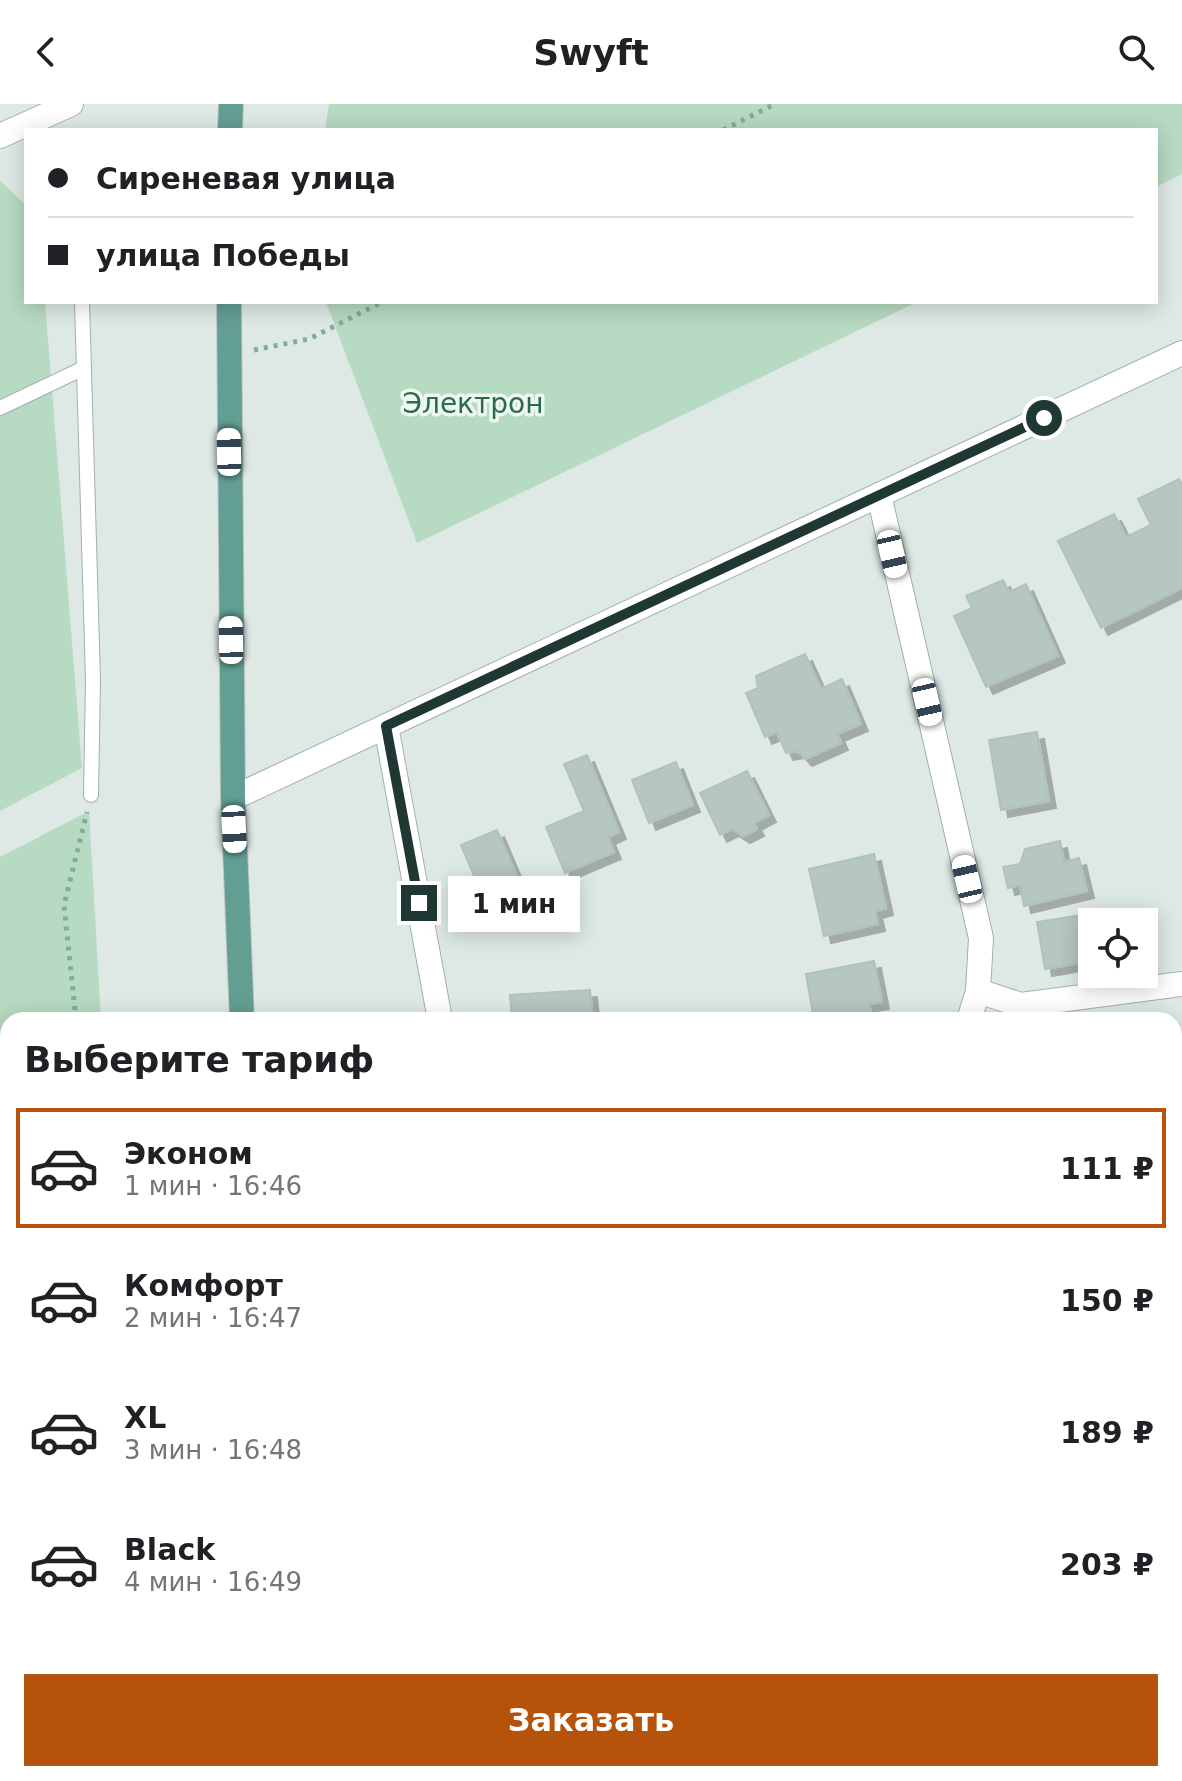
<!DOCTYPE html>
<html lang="ru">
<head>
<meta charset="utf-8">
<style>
	:root { --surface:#fff; --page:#f2f2f2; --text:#202124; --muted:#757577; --line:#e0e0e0; --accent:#b45309 }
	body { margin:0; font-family:"DejaVu Sans",sans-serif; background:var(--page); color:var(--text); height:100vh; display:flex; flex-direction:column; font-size:30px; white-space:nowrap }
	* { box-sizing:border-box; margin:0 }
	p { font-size:26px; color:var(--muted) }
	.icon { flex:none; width:44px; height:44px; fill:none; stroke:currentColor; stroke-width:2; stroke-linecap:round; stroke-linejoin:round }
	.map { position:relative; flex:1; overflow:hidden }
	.details { position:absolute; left:0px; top:908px; width:1182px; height:770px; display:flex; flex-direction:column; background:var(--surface); border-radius:24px 24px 0 0; box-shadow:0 4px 20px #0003 }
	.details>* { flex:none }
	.guide { position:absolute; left:24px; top:24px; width:1134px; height:176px; border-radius:0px; box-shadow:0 4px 20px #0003; display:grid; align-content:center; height:176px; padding:0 24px; background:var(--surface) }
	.buttons { position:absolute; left:1078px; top:804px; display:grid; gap:16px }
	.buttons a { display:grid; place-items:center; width:80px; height:80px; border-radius:0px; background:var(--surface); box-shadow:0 4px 20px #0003; font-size:40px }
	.end { position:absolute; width:36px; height:36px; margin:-18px; border:10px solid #203833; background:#fff; box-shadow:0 0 0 4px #fff }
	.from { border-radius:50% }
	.bubble { position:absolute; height:56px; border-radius:0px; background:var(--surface); box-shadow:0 4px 20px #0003; font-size:26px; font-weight:700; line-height:56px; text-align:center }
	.car { position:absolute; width:24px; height:48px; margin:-24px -12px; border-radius:10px; box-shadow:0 0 6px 2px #0007; background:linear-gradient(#fff 24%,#345 0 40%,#fff 0 76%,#345 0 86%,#fff 0) }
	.guide b { display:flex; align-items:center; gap:28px; height:76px; font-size:30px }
	.guide b+b { border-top:2px solid var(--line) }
	.guide i { width:20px; height:20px; background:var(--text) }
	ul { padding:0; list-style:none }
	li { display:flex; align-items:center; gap:24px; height:120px; margin:0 16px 12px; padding:0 8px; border:4px solid transparent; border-radius:0px }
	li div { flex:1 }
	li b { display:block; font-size:30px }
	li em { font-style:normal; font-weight:700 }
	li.active { border-color:var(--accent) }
	li>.icon { width:72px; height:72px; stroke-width:1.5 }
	h2 { padding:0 24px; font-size:36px; line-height:96px }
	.button { display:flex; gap:16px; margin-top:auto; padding:16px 24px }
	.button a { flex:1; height:92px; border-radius:0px; background:var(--accent); color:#fff; font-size:32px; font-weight:700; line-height:92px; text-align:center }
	header { display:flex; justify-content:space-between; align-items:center; height:104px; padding:0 24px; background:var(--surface); font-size:36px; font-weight:700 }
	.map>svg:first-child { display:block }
</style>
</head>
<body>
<header><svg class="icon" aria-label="back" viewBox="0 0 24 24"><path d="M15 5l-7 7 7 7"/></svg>Swyft<svg class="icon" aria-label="search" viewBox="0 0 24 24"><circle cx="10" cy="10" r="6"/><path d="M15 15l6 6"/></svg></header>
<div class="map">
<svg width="1182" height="1677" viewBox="0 0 1182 1677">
	<defs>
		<filter id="shadow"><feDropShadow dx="7" dy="7" stdDeviation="0" flood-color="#0004"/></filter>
	</defs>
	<rect width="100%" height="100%" fill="#dee9e5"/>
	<!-- green -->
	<g fill="#b7dac2">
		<path d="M329 0H1182V70L1156 83V26H325Z"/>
		<path d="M0 77 26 101V198H45L82 664 0 707Z"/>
		<path d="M326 198H917L417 439Z"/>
		<path d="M89 707 101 916H8V1670H233L235 1677H0V753Z"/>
	</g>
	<!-- building -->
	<g fill="#b6c6c1" stroke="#b0c2bc" stroke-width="2" filter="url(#shadow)">
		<path d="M1179 375 1182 381V484L1101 524 1058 437 1114 410 1126 433 1151 421 1138 395Z"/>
		<path d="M1003 476 1009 488 1026 480 1058 552 986 583 954 512 972 504 966 492Z"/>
		<path d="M805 550 821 585 842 575 861 620 837 630 841 639 805 655 798 647 786 649 777 628 765 633 746 589 758 584 756 572Z"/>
		<path d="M1037 628 1049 697 1001 706 989 636Z"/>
		<path d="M587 651 619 728 608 733 614 748 565 769 546 723 584 707 564 660Z"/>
		<path d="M676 658 693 701 649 719 632 676Z"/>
		<path d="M747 667 769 711 754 719 757 725 743 732 732 725 720 731 700 689Z"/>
		<path d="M497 726 517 773 481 788 461 741Z"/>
		<path d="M1060 737 1064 758 1079 754 1087 787 1024 802 1020 781 1008 784 1003 763 1020 760 1025 745Z"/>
		<path d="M874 750 886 804 875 807 878 820 824 832 809 765Z"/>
		<path d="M1088 810 1092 834V857L1045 865 1037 818Z"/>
		<path d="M874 857 882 898 869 900 872 913 862 916H814L806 870Z"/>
		<path d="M590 886 593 916H512L510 891Z"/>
		<path d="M1182 1641V1677H1171L1170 1670H1174V1642Z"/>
		<path d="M651 1670H677L652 1675Z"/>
	</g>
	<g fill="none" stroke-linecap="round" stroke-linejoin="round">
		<!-- service casing -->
		<g stroke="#a1b0ac" stroke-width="16">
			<g id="service">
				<path d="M82 198 93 576 91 691"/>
				<path d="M0 304 84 264"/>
			</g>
		</g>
		<!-- minor casing -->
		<g stroke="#a1b0ac" stroke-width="26">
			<g id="minor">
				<path d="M0 32 71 0"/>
				<path d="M879 391 981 834 978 887 969 916"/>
				<path d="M386 622 440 916"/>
				<path d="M233 694 1182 249"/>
				<path d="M978 887 1021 901 1182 880"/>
				<path d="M1174 1247 1182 1245"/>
				<path d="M1174 1600 1182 1598"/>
				<path d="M585 1670 587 1677"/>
				<path d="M1087 1670 1088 1677"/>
			</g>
		</g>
		<!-- primary casing -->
		<g stroke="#bcc3c2" stroke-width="26">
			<g id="primary">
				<path d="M230 26 231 0"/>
				<path d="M229 198 233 694 242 916"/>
				<path d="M368 1670 370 1677"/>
			</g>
		</g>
		<!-- path -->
		<g stroke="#7faca1" stroke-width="5" stroke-dasharray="4 6" stroke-linecap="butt">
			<path d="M723 26 775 0"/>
			<path d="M254 246 309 235 382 198"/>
			<path d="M76 916 64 801 87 708"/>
			<path d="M226 1670 229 1677"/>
		</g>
		<!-- service -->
		<use href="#service" stroke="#fff" stroke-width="14"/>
		<!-- minor -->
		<use href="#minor" stroke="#fff" stroke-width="24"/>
		<!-- primary -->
		<use href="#primary" stroke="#639e92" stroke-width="24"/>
	</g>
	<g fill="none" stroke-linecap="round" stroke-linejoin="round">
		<!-- route -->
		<path stroke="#203833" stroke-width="10" d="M419 799 386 622 1044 314"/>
	</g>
	<g text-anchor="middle" stroke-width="7" stroke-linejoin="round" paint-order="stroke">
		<!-- park labels -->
		<g font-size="28" fill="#2b6d49" stroke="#eef6f2">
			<text x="473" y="309">Электрон</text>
		</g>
	</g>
</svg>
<div class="buttons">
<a><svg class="icon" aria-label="locate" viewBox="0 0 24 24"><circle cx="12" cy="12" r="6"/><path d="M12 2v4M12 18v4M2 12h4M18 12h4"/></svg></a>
</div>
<i class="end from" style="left:1044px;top:314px"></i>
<i class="end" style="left:419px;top:799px"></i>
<div class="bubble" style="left:448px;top:772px;width:132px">1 мин</div>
<i class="car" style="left:229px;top:348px;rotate:359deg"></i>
<i class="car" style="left:892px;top:450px;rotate:167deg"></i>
<i class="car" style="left:231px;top:536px;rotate:359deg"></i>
<i class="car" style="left:927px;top:598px;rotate:167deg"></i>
<i class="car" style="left:234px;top:725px;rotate:177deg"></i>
<i class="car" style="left:967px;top:775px;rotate:347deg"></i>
<div class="guide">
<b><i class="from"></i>Сиреневая улица</b>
<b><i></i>улица Победы</b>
</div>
<section class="details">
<h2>Выберите тариф</h2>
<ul>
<li class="active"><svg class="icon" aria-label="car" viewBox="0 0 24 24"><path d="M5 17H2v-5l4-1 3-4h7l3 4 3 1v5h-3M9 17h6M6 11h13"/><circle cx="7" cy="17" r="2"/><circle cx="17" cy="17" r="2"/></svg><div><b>Эконом</b><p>1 мин · 16:46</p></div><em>111 ₽</em></li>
<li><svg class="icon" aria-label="car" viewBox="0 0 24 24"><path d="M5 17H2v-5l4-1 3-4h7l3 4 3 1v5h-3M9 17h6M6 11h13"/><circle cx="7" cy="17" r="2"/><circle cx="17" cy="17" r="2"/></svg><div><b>Комфорт</b><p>2 мин · 16:47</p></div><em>150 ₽</em></li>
<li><svg class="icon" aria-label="car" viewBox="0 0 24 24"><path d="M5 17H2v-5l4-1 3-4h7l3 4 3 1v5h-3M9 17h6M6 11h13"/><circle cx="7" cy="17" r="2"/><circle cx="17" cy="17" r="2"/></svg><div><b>XL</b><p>3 мин · 16:48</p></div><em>189 ₽</em></li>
<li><svg class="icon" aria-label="car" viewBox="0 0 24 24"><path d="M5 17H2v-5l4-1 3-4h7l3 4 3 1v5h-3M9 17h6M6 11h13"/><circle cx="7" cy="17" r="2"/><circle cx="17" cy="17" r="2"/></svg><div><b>Black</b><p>4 мин · 16:49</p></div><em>203 ₽</em></li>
</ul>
<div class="button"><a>Заказать</a></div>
</section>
</div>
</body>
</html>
